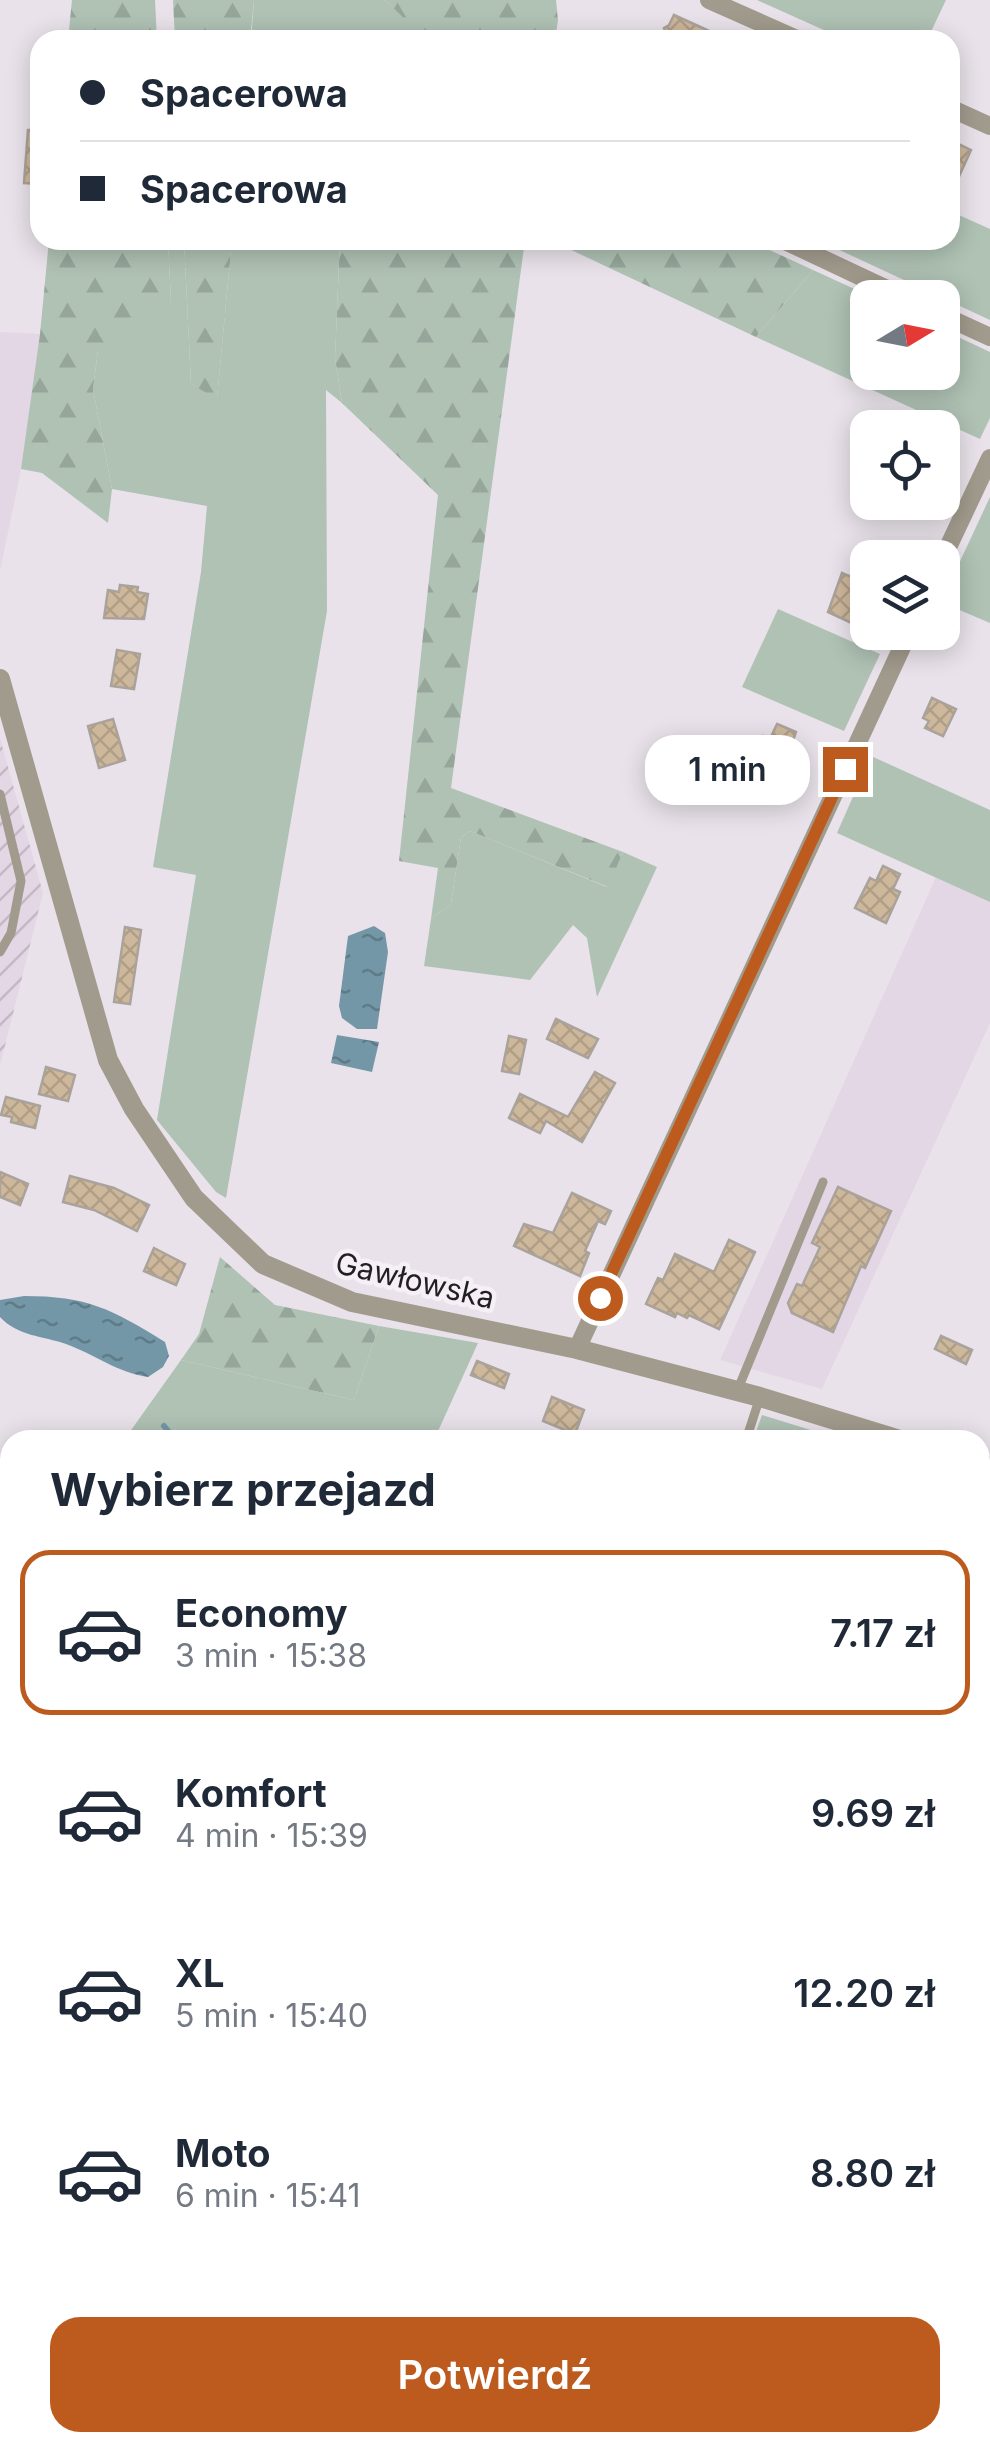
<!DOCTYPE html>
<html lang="pl">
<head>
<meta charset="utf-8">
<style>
	:root { --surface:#fff; --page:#f2f2f3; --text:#1f2937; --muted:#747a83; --line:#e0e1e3; --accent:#bd5b1f }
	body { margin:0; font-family:Inter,sans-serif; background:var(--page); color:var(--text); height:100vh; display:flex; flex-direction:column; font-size:38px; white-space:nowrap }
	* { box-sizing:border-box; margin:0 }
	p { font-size:32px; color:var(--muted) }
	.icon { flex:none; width:55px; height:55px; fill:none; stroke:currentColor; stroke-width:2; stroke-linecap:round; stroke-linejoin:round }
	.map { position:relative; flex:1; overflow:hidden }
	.panel { position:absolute; left:0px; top:1430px; width:990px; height:1022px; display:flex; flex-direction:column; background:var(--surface); border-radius:30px 30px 0 0; box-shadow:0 5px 25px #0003 }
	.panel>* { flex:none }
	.banner { position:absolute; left:30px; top:30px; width:930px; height:220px; border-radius:30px; box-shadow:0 5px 25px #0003; display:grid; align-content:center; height:220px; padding:0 50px; background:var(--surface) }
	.needle { width:65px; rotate:80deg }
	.fabs { position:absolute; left:850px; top:280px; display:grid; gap:20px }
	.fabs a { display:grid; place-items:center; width:110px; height:110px; border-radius:20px; background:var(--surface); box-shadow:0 5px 25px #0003; font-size:50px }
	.end { position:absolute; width:45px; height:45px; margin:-22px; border:12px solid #bd5b1f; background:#fff; box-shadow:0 0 0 5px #fff }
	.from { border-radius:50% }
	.bubble { position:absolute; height:70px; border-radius:30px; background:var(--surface); box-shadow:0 5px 25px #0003; font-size:32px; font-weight:600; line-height:70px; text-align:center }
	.banner b { display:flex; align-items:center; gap:35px; height:95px; font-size:38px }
	.banner b+b { border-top:2px solid var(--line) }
	.banner i { width:25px; height:25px; background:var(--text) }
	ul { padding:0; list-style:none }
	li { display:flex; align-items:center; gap:30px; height:165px; margin:0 20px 15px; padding:0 30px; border:5px solid transparent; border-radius:30px }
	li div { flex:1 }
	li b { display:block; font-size:38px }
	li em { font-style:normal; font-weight:600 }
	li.active { border-color:var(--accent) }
	li>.icon { width:90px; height:90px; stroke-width:1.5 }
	h2 { padding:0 50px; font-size:45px; line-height:120px }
	.primary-button { display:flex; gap:20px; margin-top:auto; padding:20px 50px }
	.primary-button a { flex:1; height:115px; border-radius:30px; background:var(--accent); color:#fff; font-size:40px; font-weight:600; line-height:115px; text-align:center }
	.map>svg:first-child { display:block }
</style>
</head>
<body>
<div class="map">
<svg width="990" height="2451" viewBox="0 0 990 2451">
	<defs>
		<pattern id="industrial-furrows" width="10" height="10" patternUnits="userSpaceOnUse" patternTransform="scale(2.5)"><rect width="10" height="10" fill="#e4d7e5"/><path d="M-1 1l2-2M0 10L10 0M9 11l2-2" fill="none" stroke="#c3b8c4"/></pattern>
		<pattern id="forest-firs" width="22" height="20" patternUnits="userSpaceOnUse" patternTransform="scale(2.5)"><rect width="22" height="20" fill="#afc2b4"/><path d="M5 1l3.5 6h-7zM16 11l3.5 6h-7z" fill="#96a69a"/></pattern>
		<pattern id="water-ripples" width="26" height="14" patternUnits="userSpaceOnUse" patternTransform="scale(2.5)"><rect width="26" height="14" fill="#7497a8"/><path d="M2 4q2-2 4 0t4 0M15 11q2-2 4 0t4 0" fill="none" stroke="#5f7b88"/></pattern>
		<pattern id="building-cross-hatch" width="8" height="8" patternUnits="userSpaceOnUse" patternTransform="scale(2.5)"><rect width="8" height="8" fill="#ceb89c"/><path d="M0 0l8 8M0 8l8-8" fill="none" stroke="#b19e86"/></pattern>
	</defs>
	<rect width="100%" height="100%" fill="#e9e2ea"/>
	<!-- built -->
	<g fill="#e4d7e5">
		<path d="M0 332 40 334 26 446 0 571Z"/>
		<path d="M936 877 990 902V1023L822 1389 720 1360Z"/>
	</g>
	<!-- industrial -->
	<path fill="url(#industrial-furrows)" d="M0 738 43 893 0 1066Z"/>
	<!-- green -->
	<g fill="#afc2b4">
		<path d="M254 0H385L411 24 401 40H251Z"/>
		<path d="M757 0H946L927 40H846Z"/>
		<path d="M950 211 990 229V320L818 240H950Z"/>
		<path d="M168 240H184L191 384 217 398 232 240H340L335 358 342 403 326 390 327 611 226 1198 216 1192 157 1120 196 875 153 867 201 572 207 506 112 489 93 389 98 350 171 302Z"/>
		<path d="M813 270 872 297 868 298V372H942L943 330 990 352V418L980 439 756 337Z"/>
		<path d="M990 497V623L943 603 942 600Z"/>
		<path d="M778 609 880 654 844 731 742 687Z"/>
		<path d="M871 756 990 810V902L837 833Z"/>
		<path d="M470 831 607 887 623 852 657 867 597 997 587 938 573 925 530 980 424 966 431 919 451 904 461 837Z"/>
		<path d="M379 1326 478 1343 434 1440H124L181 1360 354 1400Z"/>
		<path d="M762 1415 840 1439V1440H753Z"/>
		<path d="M10 1602V2006L0 2007V1617Z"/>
		<path d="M990 1771V1931L980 1949V1791Z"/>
		<path d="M781 2443H931L935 2451H788Z"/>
	</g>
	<!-- forest -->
	<g fill="url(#forest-firs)">
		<path d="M72 0H155L157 40H68Z"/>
		<path d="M173 0H254L250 40H175Z"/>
		<path d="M385 0H556L558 20 555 40H401L410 24Z"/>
		<path d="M49 240H168L171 302 128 348 98 350 93 389 112 489 108 523 42 473 21 469 40 334Z"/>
		<path d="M184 240H232L217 399 191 384Z"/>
		<path d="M340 240H525L451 788 623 852 608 887 470 831 461 837 451 904 431 919 438 868 399 861 438 495 342 403 335 358Z"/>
		<path d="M550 240H748L813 270 756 337Z"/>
		<path d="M220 1257 275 1305 379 1326 354 1400 181 1360 199 1334Z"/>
		<path d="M987 1653 990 1655V1771L980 1791V1667Z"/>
		<path d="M980 2252 990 2258V2451H935L931 2443 980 2442Z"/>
	</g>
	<!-- water -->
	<g fill="url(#water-ripples)">
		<path d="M374 926 385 933 388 952 377 1029H357L342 1018 339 1006 348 936Z"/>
		<path d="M337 1035 379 1042 372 1072 331 1063Z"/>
		<path d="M24 1296C87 1296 112 1309 165 1342L169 1356 163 1367 148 1377C118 1373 94 1354 66 1344 43 1336 17 1336 0 1317V1300Z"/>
	</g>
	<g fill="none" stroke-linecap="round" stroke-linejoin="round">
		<!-- stream -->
		<path stroke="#7497a8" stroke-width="6" d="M164 1426 175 1440"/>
	</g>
	<!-- building -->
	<g fill="url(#building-cross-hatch)" stroke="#aaa39b" stroke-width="2.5">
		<path d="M674 15 729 40H668L664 28 669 25Z"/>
		<path d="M28 130H40V184L24 183Z"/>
		<path d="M950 140 971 150 950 196Z"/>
		<path d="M842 573 868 584V598L856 625 828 612Z"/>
		<path d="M120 585 138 587 137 592 148 594 144 619 104 618 108 590 119 592Z"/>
		<path d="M117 650 140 654 134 689 111 686Z"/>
		<path d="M932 698 956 709 943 736 925 728 929 721 923 718Z"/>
		<path d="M113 719 125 760 99 768 88 726Z"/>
		<path d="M777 724 796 732 785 763 791 766 785 779 759 767 762 761 754 757 763 736 770 739Z"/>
		<path d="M883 866 900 874 893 889 900 892 886 923 855 908 870 878 876 881Z"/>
		<path d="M125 927 141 930 130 1004 114 1002Z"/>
		<path d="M556 1019 598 1039 588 1058 547 1039Z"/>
		<path d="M509 1036 526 1040 519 1074 502 1071Z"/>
		<path d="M46 1067 75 1075 68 1101 39 1094Z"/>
		<path d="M595 1072 615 1083 582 1142 546 1121 540 1133 509 1118 520 1094 568 1117Z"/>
		<path d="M6 1097 40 1106 35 1128 11 1122 12 1117 1 1115Z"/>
		<path d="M0 1172 28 1184 20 1205 0 1197Z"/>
		<path d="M70 1176 114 1188 149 1205 137 1231 94 1210 63 1202Z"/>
		<path d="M838 1187 891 1211 865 1268 861 1266 833 1332 792 1313 788 1303 797 1284 802 1286 820 1247 812 1243Z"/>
		<path d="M572 1193 611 1211 605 1224 598 1221 585 1251 589 1253 580 1276 514 1246 524 1224 553 1233Z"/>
		<path d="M729 1240 755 1252 719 1329 689 1315 687 1318 677 1313 675 1317 646 1304 658 1278 663 1280 675 1254 714 1272Z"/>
		<path d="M154 1248 185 1264 176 1285 144 1271Z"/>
		<path d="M941 1336 972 1350 966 1364 935 1349Z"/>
		<path d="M477 1361 509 1374 504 1388 471 1375Z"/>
		<path d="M552 1397 584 1410 575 1434 543 1421Z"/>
	</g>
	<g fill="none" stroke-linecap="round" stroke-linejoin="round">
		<!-- path -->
		<g stroke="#827d83" stroke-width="4" stroke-dasharray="10 5" stroke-linecap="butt">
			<path d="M980 2247 990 2253"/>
			<path d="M0 2441 29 2451"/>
		</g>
		<!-- service -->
		<g stroke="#a19b8d" stroke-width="9">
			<path d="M0 794 21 881 11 933 0 952"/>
			<path d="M738 1389 823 1182"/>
			<path d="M746 1440 760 1397"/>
			<path d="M480 2451 483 2442"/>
		</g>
		<!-- minor -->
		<g stroke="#a19b8d" stroke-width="18">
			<path d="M709 0 799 40"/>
			<path d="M950 108 990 126"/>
			<path d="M783 240 906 298"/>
			<path d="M942 315 990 337"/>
			<path d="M942 560 990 458"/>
			<path d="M577 1349 909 632"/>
		</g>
		<!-- tertiary -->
		<g stroke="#a19b8d" stroke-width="20">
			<path d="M0 679 108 1060 134 1109 194 1198 263 1264 352 1302 577 1349 760 1397 900 1440"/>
			<path d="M980 1464 990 1467"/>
		</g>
	</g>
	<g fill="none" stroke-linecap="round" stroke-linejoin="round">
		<!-- route -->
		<path stroke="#bd5b1f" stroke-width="12" d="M600 1298 845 769"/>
	</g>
	<g text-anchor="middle" stroke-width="9" stroke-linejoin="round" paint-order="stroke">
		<!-- street labels -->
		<g font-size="30" fill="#221f22" stroke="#f7eff7">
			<text transform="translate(415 1281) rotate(13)" y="10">Gawłowska</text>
		</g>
	</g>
</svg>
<div class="fabs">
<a><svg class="needle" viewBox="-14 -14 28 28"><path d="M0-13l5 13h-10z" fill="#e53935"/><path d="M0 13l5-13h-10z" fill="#747a83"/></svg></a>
<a><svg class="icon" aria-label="locate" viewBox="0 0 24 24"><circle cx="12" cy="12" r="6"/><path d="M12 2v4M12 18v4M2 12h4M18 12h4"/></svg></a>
<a><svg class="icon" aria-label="layers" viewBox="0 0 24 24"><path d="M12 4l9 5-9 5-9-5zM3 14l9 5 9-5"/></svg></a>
</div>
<i class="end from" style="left:600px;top:1298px"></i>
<i class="end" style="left:845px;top:769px"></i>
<div class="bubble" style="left:645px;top:735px;width:165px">1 min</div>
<div class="banner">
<b><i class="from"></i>Spacerowa</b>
<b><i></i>Spacerowa</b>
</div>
<section class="panel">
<h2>Wybierz przejazd</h2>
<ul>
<li class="active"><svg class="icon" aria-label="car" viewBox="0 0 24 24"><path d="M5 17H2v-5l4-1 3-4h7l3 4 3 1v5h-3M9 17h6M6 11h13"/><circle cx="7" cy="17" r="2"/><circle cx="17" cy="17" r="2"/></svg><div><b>Economy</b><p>3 min · 15:38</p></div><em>7.17 zł</em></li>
<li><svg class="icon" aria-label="car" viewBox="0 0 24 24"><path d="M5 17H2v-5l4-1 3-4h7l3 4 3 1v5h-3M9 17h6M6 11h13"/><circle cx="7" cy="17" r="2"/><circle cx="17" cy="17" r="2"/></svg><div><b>Komfort</b><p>4 min · 15:39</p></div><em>9.69 zł</em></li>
<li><svg class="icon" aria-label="car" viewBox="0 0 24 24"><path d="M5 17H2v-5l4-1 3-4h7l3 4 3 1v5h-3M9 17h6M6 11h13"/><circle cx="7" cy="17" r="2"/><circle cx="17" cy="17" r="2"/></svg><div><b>XL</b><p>5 min · 15:40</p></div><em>12.20 zł</em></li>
<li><svg class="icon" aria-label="car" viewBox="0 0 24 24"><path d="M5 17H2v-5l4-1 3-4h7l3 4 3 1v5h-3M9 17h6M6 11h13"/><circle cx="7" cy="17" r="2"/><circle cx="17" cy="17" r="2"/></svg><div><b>Moto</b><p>6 min · 15:41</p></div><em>8.80 zł</em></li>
</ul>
<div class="primary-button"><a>Potwierdź</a></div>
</section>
</div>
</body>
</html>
